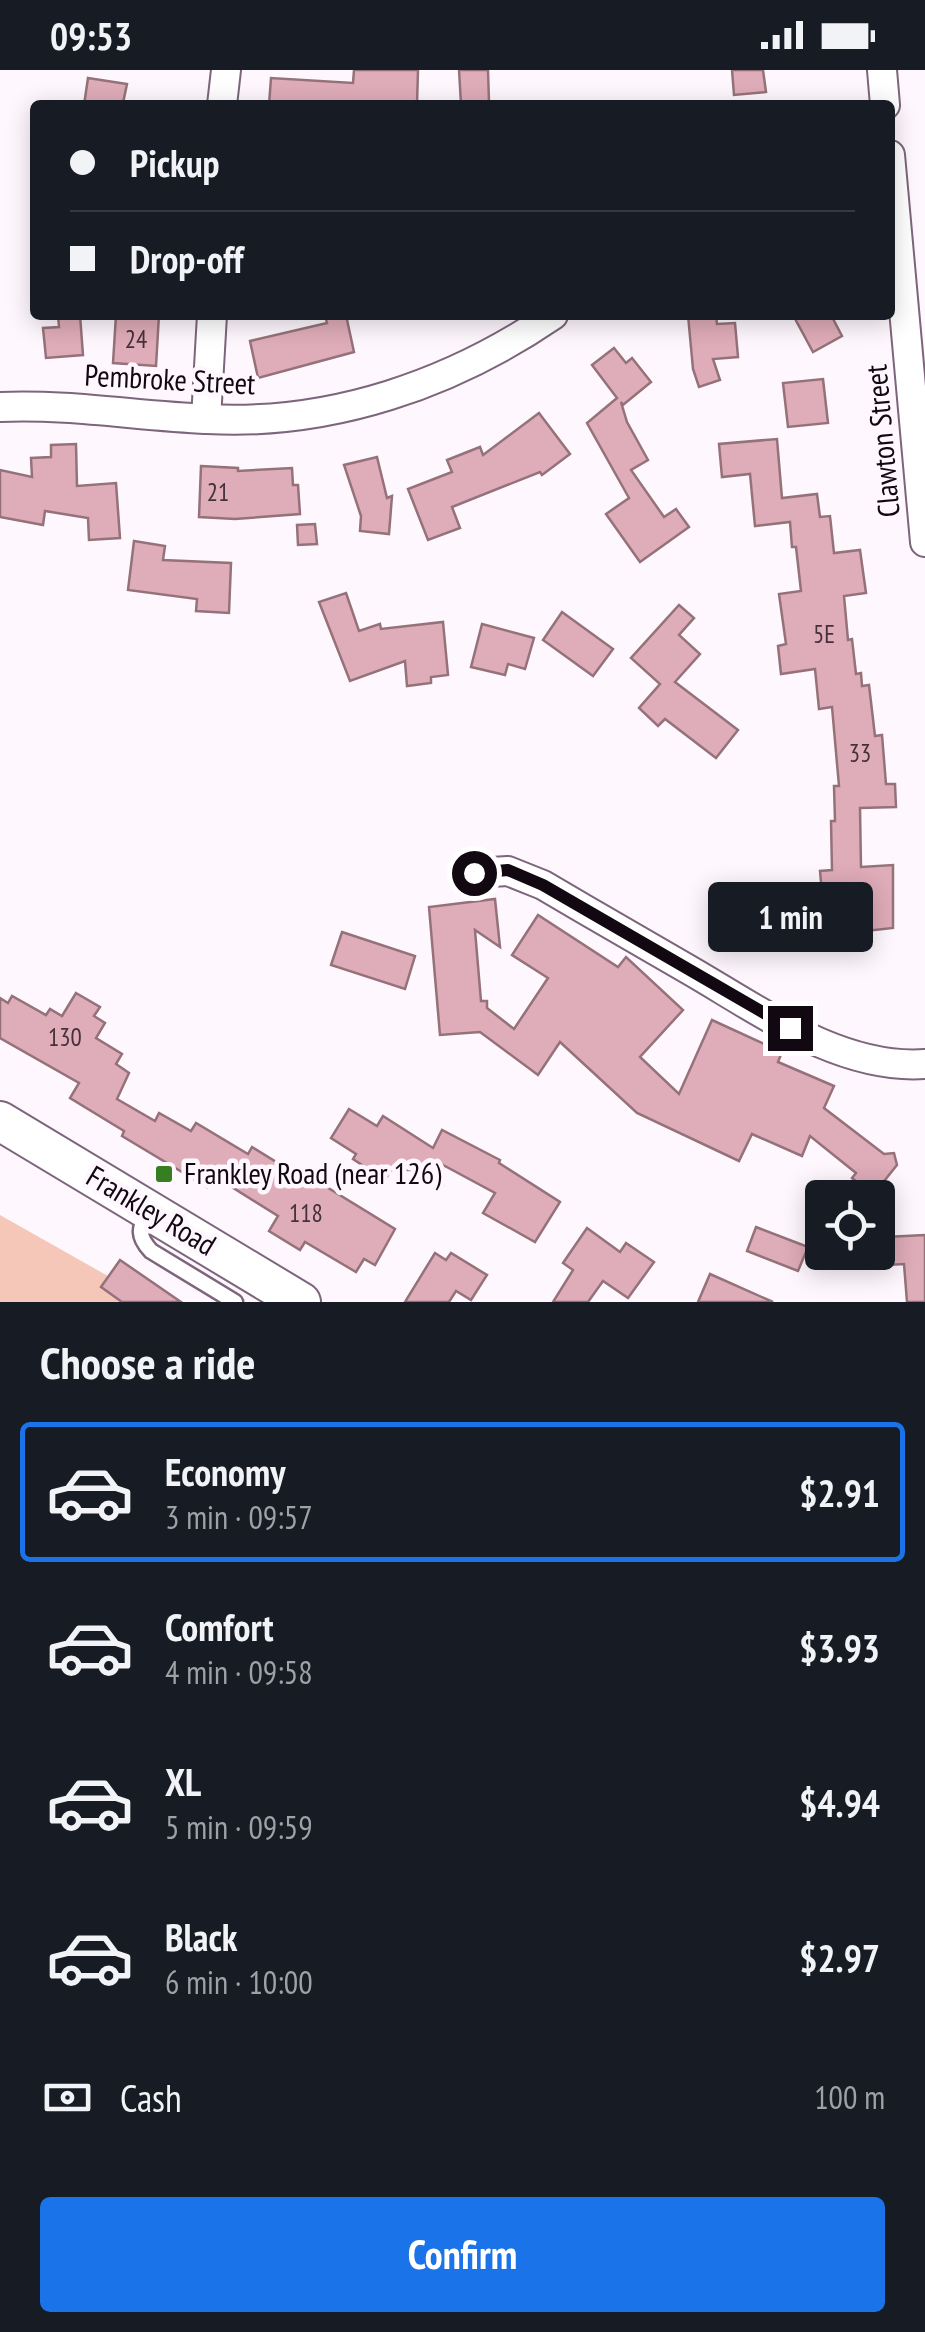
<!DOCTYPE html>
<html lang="en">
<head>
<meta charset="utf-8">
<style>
	:root { --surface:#171b24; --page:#242831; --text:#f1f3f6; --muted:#9ea1a6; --line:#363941; --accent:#1a73e8 }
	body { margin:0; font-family:"PT Sans Narrow",sans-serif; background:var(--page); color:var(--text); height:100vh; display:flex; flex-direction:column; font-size:38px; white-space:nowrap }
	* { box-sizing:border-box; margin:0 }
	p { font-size:32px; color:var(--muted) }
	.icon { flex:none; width:55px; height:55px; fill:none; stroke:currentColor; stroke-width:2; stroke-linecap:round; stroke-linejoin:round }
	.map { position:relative; height:1232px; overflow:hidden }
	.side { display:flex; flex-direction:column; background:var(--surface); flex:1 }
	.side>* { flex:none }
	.guide { position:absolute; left:30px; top:30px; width:865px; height:220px; border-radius:10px; box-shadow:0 5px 25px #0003; display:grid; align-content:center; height:220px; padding:0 40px; background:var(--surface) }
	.fabs { position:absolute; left:805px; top:1110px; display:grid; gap:20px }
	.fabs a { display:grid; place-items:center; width:90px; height:90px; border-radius:10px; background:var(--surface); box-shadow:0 5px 25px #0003; font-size:50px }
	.end { position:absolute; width:45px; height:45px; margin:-22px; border:12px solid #110811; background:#fff; box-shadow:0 0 0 5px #fff }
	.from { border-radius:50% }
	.bubble { position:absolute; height:70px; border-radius:10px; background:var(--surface); box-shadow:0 5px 25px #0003; font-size:32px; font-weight:700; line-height:70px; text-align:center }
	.guide b { display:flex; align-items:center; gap:35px; height:95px; font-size:38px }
	.guide b+b { border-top:2px solid var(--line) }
	.guide i { width:25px; height:25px; background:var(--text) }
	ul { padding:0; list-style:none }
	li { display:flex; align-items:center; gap:30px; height:140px; margin:0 20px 15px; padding:0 20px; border:5px solid transparent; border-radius:10px }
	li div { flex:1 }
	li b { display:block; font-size:38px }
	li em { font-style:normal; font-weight:700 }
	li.current { border-color:var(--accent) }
	li>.icon { width:90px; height:90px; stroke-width:1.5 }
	h2 { padding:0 40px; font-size:45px; line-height:120px }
	.pay { display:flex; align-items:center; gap:25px; height:110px; padding:0 40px; font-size:38px }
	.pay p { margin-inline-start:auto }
	.action { display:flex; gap:20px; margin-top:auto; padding:20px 40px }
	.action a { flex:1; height:115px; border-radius:10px; background:var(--accent); color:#fff; font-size:40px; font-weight:700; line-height:115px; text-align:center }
	.status { display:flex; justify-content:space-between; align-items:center; height:70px; padding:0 50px; background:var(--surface); direction:ltr }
	.status svg { height:28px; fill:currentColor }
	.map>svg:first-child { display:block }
</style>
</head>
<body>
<div class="status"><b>09:53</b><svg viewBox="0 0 49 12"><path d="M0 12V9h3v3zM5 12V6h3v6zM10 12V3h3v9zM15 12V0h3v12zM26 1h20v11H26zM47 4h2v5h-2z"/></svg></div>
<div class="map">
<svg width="925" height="1232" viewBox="0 0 925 1232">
	<rect width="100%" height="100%" fill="#fef8fe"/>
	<!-- green -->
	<path fill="#f5c7b9" d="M0 1145 131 1219 141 1232H0Z"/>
	<!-- building -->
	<g fill="#dfacb9" stroke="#95727a" stroke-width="2.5">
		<path d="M354 0H418L417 35H269L271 8 353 13Z"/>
		<path d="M459 0H488L489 32 461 34Z"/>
		<path d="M732 0H763L766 22 734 25Z"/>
		<path d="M88 8 127 14 123 33 84 35Z"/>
		<path d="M58 245H80L83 285 46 288 43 258 59 257Z"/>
		<path d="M116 245H159L156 296 113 293Z"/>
		<path d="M325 245H346L354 282 258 308 250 271 327 253Z"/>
		<path d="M688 245H716L717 254 735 253 738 287 713 289 720 310 699 317 693 299Z"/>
		<path d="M793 245H831L842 266 813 282Z"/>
		<path d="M614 278 626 293 632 288 651 312 623 335 621 332 627 352 648 390 631 400 664 447 676 439 689 457 640 492 606 444 629 428 587 353 617 328 592 295Z"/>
		<path d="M823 309 828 353 788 357 783 313Z"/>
		<path d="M539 343 570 384 542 405 540 402 452 437 460 458 428 470 408 419 452 402 447 390 480 377 483 385Z"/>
		<path d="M777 369 782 428 817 424 820 447 830 446 834 483 860 480 866 523 844 526 848 570 852 569 856 604 861 603 862 616 869 615 875 666 882 665 886 714H895L896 737 860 738 861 797 893 795V858L856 862 854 832 823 834 820 801 832 800 831 751H835L834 716H839L832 637 819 639 815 599 781 604 778 576 786 574 779 524 801 521 796 477H792L790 452 755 456 750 404 722 407 719 374Z"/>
		<path d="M76 374 77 416 116 413 120 468 89 470 88 448 45 441 43 455 0 447V400L32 407 31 388 51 387V375Z"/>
		<path d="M377 387 387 428 392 426 389 464 360 461 361 446 344 395Z"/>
		<path d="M201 396 238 398V401L292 398 293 415H298L300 444 235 449 199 447Z"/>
		<path d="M315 454 317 474 298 475 297 455Z"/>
		<path d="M134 471 165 476 163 490 231 493 229 543 196 541 197 529 128 520Z"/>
		<path d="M346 523 359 561 380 554 381 559 443 552 448 605 431 607V613L407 616 405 591 350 611 319 532Z"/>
		<path d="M679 535 694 548 679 565 700 584 675 612 738 660 716 688 665 649 658 656 639 638 660 614 631 588Z"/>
		<path d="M562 542 613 579 593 606 543 570Z"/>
		<path d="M482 554 534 568 525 599 508 594 505 605 471 597Z"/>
		<path d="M495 829 500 877 475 860 481 931H487V938L514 959 548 908 512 885 538 845 618 897 626 887 683 940 640 987 679 1024 712 950 782 982 778 992 834 1016 824 1038 884 1084 894 1083 897 1095 873 1125 852 1108 856 1103 810 1066 802 1086 752 1064 739 1091 637 1043 560 972 538 1005 480 962 440 965 429 837Z"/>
		<path d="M342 862 415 886 405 919 331 895Z"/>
		<path d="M76 923 100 937 94 946 105 953 96 968 122 984 116 994 129 1003 117 1029 155 1051 159 1043 191 1061 196 1053 248 1084 252 1077 304 1109 307 1105 395 1159 375 1195 364 1189 356 1202 305 1172 300 1180 269 1161 278 1146 214 1106 207 1117 122 1066 124 1061 70 1028 79 1013 0 968V928L8 933 12 926 46 945 50 939 62 946Z"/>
		<path d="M349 1039 377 1056 383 1046 433 1078 442 1060 500 1090 499 1093 560 1132 535 1172 483 1143 495 1123 443 1095V1115L421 1114V1100H391L385 1110 353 1089 356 1084 331 1068Z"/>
		<path d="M756 1157 808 1177 798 1201 747 1181Z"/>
		<path d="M587 1158 620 1182 626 1173 654 1192 628 1228 603 1211 588 1232H553L573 1200 563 1193Z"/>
		<path d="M925 1165V1232H907L904 1194 888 1195 886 1167Z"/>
		<path d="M435 1183 446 1190 451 1183 487 1205 471 1230 456 1221 449 1232H405Z"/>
		<path d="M120 1190 181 1232H122L101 1217Z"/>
		<path d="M710 1204 773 1232H698Z"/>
	</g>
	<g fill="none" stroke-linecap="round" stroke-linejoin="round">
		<!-- lane casing -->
		<g stroke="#7d657c" stroke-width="19">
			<path id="lane" d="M148 1141C139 1158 137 1166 151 1181L235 1232"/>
		</g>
		<!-- street casing -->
		<g stroke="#7d657c" stroke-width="32">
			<g id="street">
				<path d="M882 0 885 35"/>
				<path d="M222 35 226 0"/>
				<path d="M890 85 925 472"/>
				<path d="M0 337C70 334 137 346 207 349 331 356 452 314 553 245"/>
				<path d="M206 349 212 245"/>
				<path d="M474 803 508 801 543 815C592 844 641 872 691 901 760 941 841 1000 925 994"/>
			</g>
		</g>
		<!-- secondary casing -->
		<g stroke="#7d657c" stroke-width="42">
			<path id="secondary" d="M0 1051 301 1232"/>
		</g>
		<!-- lane -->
		<use href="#lane" stroke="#fff" stroke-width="14"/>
		<!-- street -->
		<use href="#street" stroke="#fff" stroke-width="28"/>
		<!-- secondary -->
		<use href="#secondary" stroke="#fff" stroke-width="38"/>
	</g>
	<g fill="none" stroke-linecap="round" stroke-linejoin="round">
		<!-- route -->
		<path stroke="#110811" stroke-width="12" d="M474 803 508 800 543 815 790 958"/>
	</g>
	<!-- markers -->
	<rect fill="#377e23" stroke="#fef8fe" stroke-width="4" x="154" y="1094" width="20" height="20" rx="5"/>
	<g text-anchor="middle" stroke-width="9" stroke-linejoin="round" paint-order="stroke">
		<!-- number labels -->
		<g font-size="25" fill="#44313b">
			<text x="136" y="278">24</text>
			<text x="218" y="431">21</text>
			<text x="824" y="573">5E</text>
			<text x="860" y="692">33</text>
			<text x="65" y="976">130</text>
			<text x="306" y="1152">118</text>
		</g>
		<!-- street labels -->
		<g font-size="30" fill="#110811" stroke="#fef8fe">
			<text transform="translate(170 310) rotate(3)" y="10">Pembroke Street</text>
			<text transform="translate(883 371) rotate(-95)" y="10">Clawton Street</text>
			<text transform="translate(151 1141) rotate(31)" y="10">Frankley Road</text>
		</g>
		<!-- poi labels -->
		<g font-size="30" fill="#110811" stroke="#fef8fe" text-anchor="start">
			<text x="184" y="1114">Frankley Road (near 126)</text>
		</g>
	</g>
</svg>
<div class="fabs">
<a><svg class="icon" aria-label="locate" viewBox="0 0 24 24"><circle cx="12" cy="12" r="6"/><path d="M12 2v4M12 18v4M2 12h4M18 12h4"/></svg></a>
</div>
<i class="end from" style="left:474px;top:803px"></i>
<i class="end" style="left:790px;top:958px"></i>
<div class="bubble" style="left:708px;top:812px;width:165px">1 min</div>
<div class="guide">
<b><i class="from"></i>Pickup</b>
<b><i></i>Drop-off</b>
</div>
</div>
<section class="side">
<h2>Choose a ride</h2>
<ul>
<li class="current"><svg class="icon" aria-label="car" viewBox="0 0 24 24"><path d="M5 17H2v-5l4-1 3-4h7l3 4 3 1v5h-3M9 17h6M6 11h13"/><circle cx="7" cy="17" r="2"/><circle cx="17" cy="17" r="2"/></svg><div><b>Economy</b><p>3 min · 09:57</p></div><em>$2.91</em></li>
<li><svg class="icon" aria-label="car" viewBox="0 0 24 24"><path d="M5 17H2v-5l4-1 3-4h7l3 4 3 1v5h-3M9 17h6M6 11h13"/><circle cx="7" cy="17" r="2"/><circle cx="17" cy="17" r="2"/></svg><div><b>Comfort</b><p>4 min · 09:58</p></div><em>$3.93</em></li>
<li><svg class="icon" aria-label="car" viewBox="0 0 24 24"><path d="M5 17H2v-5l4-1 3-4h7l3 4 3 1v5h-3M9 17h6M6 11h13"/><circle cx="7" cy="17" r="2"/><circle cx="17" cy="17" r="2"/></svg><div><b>XL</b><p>5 min · 09:59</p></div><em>$4.94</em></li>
<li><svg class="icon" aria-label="car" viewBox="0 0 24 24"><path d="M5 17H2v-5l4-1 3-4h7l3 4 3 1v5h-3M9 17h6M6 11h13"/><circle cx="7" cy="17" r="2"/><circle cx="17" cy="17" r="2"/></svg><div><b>Black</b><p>6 min · 10:00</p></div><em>$2.97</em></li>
</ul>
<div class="pay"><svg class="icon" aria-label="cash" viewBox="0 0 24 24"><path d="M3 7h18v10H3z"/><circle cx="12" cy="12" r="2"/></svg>Cash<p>100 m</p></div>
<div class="action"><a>Confirm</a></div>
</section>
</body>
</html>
